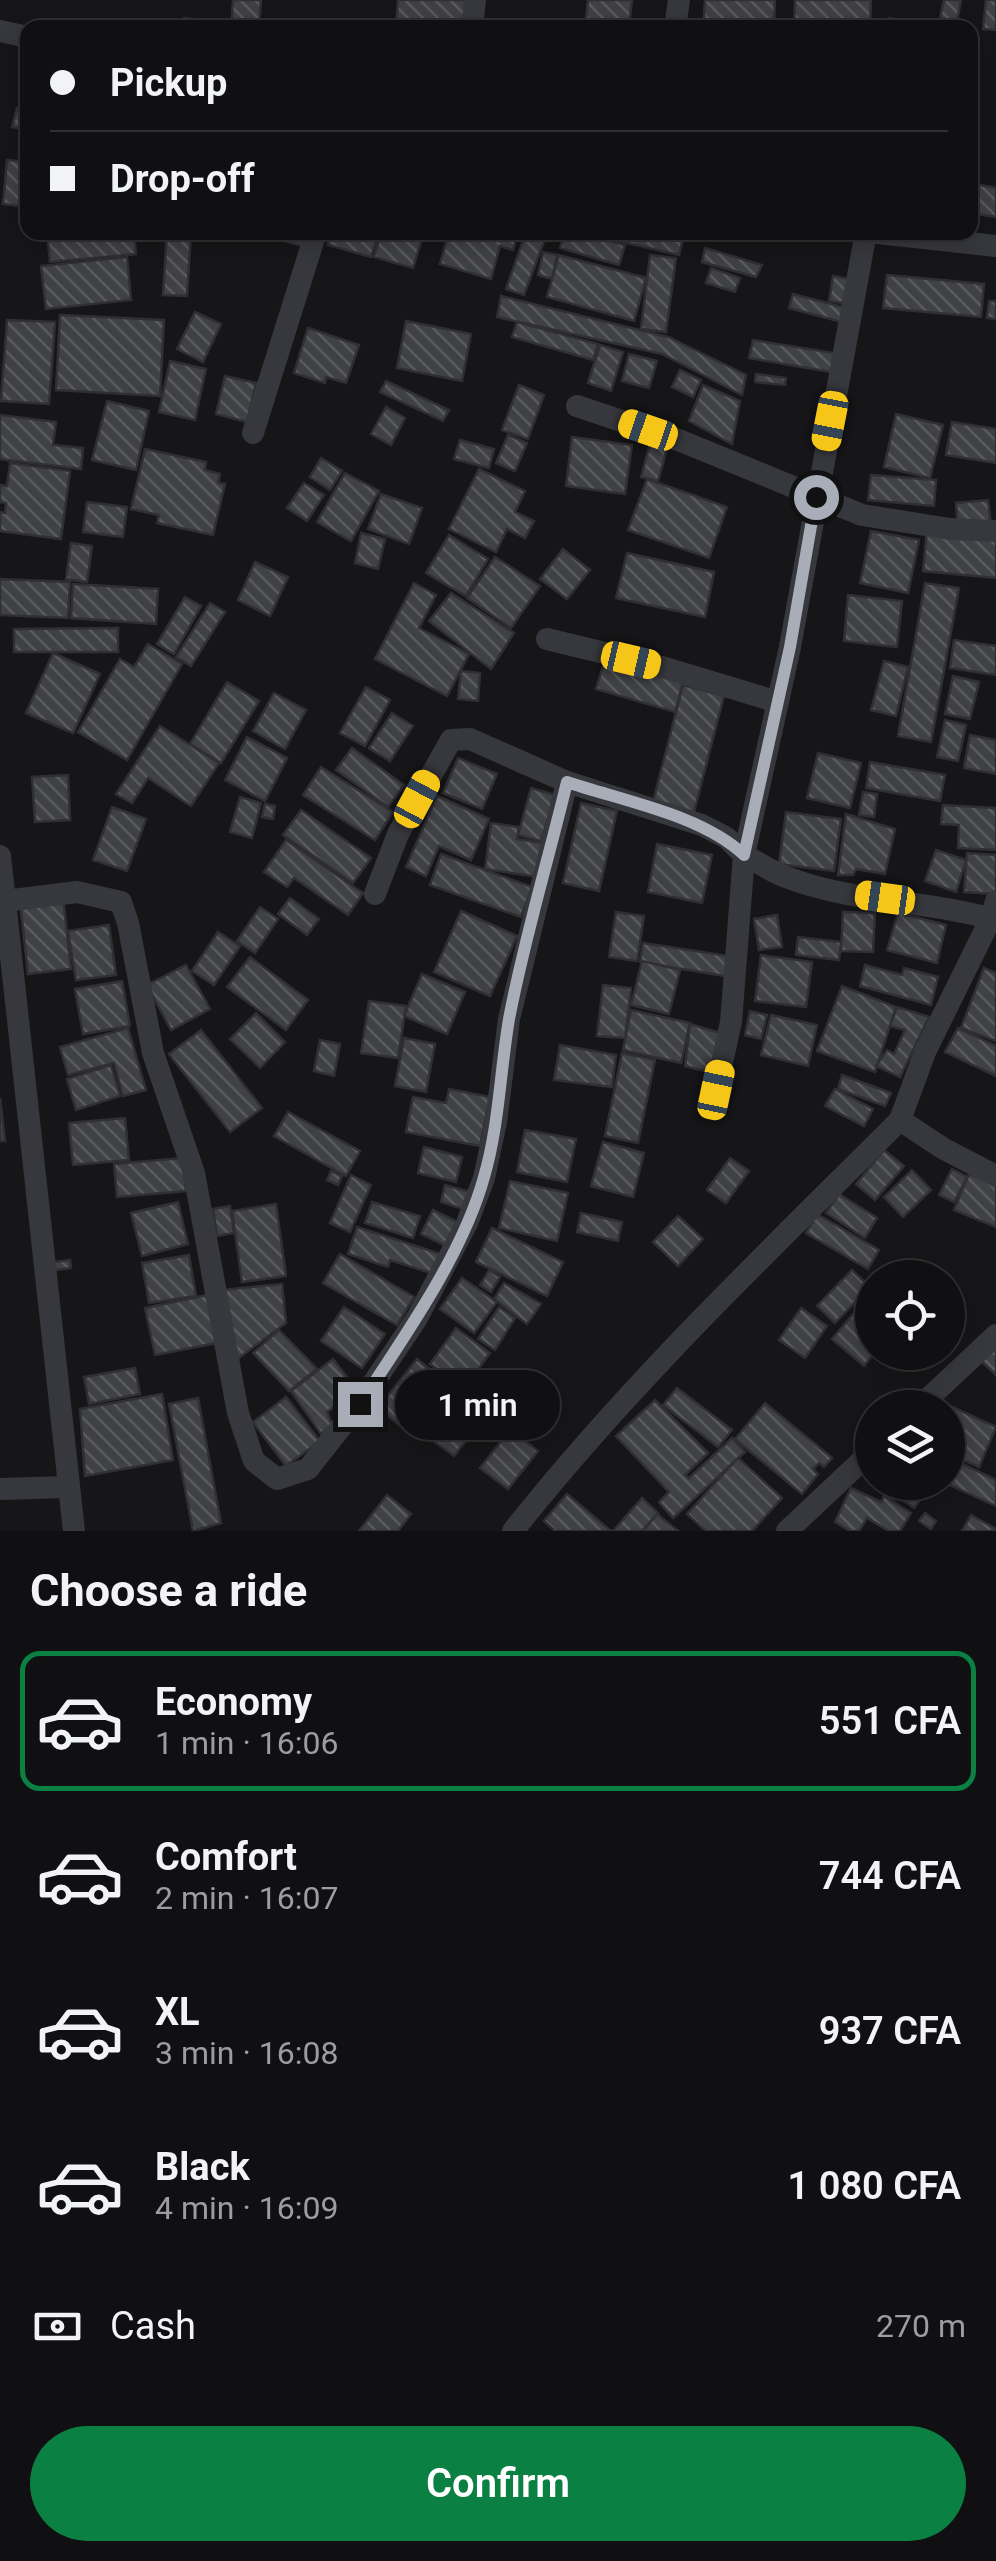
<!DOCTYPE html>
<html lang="en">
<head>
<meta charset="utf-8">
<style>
	:root { --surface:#101012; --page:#1e1e20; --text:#f1f3f6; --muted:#9c9d9f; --line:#303032; --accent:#0b8043 }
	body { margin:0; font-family:Roboto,sans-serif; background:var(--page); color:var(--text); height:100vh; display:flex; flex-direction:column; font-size:38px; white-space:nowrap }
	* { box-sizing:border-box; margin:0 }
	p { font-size:32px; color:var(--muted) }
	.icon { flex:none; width:55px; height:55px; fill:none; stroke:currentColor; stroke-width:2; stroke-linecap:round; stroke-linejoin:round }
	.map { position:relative; height:1531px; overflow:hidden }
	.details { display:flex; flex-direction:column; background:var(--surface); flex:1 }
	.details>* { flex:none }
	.banner { position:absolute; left:20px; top:20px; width:958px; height:220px; border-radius:20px; box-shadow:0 5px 25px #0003,0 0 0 2px var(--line); display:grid; align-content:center; height:220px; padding:0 30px; background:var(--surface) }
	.controls { position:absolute; left:855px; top:1260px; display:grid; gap:20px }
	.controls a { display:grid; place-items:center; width:110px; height:110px; border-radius:50%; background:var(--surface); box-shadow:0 5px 25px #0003,0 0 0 2px var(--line); font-size:50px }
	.end { position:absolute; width:45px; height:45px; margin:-22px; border:12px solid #a8adb8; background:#111; box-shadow:0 0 0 5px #111 }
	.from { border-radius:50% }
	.bubble { position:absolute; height:70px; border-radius:35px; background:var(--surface); box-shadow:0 5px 25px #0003,0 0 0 2px var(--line); font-size:32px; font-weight:600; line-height:70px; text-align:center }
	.car { position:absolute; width:30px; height:60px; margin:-30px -15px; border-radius:12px; box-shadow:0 0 8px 2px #0007; background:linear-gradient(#f5c518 24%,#345 0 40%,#f5c518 0 76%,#345 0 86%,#f5c518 0) }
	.banner b { display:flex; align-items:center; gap:35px; height:95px; font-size:38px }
	.banner b+b { border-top:2px solid var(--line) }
	.banner i { width:25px; height:25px; background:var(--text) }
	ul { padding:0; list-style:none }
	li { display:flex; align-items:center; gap:30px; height:140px; margin:0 20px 15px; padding:0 10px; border:5px solid transparent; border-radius:20px }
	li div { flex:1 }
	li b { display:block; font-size:38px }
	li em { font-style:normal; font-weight:600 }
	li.active { border-color:var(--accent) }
	li>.icon { width:90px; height:90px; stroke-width:1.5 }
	h2 { padding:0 30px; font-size:45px; line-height:120px }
	.pay { display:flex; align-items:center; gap:25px; height:110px; padding:0 30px; font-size:38px }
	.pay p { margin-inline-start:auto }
	.button { display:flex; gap:20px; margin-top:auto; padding:20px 30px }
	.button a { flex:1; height:115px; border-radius:60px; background:var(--accent); color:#fff; font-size:40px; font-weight:600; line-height:115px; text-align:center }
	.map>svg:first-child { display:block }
</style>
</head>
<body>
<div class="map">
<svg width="996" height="1531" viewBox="0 0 996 1531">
	<defs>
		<pattern id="building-back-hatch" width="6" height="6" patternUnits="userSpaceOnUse" patternTransform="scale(2.5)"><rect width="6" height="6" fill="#404145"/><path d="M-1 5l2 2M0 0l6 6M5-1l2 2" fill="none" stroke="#595a5e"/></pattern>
	</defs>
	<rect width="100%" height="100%" fill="#161618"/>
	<!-- building -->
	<g fill="url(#building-back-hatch)" stroke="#303034" stroke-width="2.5">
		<path d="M233 0H261L259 28H231Z"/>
		<path d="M398 0H468L466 28H396Z"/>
		<path d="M588 0H632L629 28H585Z"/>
		<path d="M705 0H775L774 28H703Z"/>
		<path d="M795 0H871L870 28H794Z"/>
		<path d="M944 0H961L957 21 940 18Z"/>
		<path d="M986 0H996V30L983 29Z"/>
		<path d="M184 18 205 20 204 28H183Z"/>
		<path d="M889 18 920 24 919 28H887Z"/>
		<path d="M17 108 28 111V130L12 127Z"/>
		<path d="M7 160 28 162V207L3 204Z"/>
		<path d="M970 183 996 188V217L970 213Z"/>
		<path d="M47 232H134L136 254 50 262Z"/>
		<path d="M167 232H191L187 296 163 295Z"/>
		<path d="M255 232H306L302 246Z"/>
		<path d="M332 232H379L371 257 328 245Z"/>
		<path d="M381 232H424L413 268 374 257Z"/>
		<path d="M449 232H518L513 250 500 246 491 279 440 264Z"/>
		<path d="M526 232 546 236 524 295 506 289Z"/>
		<path d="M565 232H578L625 245 619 265 560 248Z"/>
		<path d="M579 232H655L683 239 679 255Z"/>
		<path d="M705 248 762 265 756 277 702 262Z"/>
		<path d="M543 252 557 255 552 279 538 275Z"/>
		<path d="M559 255 646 278 634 321 547 297Z"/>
		<path d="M650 255 676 258 666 332 641 329Z"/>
		<path d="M127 257 131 300 46 309 41 266Z"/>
		<path d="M711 268 740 278 735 292 706 283Z"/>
		<path d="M887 275 984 284 981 317 883 308Z"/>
		<path d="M833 276 854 280 850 304 829 301Z"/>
		<path d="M793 294 846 308 842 322 789 308Z"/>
		<path d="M501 296 668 337 746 375 742 395 662 354 497 317Z"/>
		<path d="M989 301H996V319L987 318Z"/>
		<path d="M195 312 221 324 203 362 177 349Z"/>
		<path d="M60 315 164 320 160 396 56 390Z"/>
		<path d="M7 320 55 322 49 404 1 401Z"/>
		<path d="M406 321 471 334 462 381 397 368Z"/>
		<path d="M517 322 598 344 593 360 512 337Z"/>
		<path d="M308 328 359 345 346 383 326 377 325 383 294 373Z"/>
		<path d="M753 340 840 354 837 373 749 358Z"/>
		<path d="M600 345 623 352 611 391 588 383Z"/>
		<path d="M629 354 657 361 649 388 622 381Z"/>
		<path d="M170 361 206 369 195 420 159 412Z"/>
		<path d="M680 370 701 380 693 397 672 387Z"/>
		<path d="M756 374 786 378 785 385 755 382Z"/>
		<path d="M225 376 256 383 247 422 216 414Z"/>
		<path d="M386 381 449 410 443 421 380 392Z"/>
		<path d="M519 385 544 395 528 439 502 430Z"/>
		<path d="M703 385 740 401 732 444 689 421Z"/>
		<path d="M107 401 149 411 136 470 92 460Z"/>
		<path d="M386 407 405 418 391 445 371 434Z"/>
		<path d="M896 414 943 425 930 478 884 467Z"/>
		<path d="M0 415 56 422 53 445 83 448 81 469 0 459Z"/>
		<path d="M952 422 996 429V463L946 455Z"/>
		<path d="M508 435 527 443 515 471 496 463Z"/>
		<path d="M572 437 632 445 625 494 566 486Z"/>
		<path d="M460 440 494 449 489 468 454 459Z"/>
		<path d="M651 440 668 445 658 481 641 477Z"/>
		<path d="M145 449 206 462 205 470 220 474 218 483 225 484 213 535 157 523 159 515 131 509Z"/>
		<path d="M321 458 342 471 330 490 310 477Z"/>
		<path d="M10 463 70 471 61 539 0 531V512L5 513 6 503 0 502V485L7 486Z"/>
		<path d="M479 469 525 491 515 512 534 521 525 538 507 529 496 552 449 529Z"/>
		<path d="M345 473 379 491 351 541 317 522Z"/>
		<path d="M871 475 936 480 934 506 868 500Z"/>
		<path d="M647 479 727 507 709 558 628 530Z"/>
		<path d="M304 483 324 495 307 521 287 508Z"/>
		<path d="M381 494 422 508 409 544 368 529Z"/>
		<path d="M988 500 991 526 958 529 956 503Z"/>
		<path d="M87 502 127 507 123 537 83 532Z"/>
		<path d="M927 528 996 535V578L923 571Z"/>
		<path d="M871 531 919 540 908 593 860 583Z"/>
		<path d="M361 533 385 539 378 569 355 563Z"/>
		<path d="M449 535 488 559 466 596 426 573Z"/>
		<path d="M71 543 92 546 87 582 66 579Z"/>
		<path d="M563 549 590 570 567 599 540 579Z"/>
		<path d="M627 553 714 572 705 617 616 598Z"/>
		<path d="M495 557 540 586 511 628 467 598Z"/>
		<path d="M255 562 288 577 270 616 238 600Z"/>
		<path d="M0 579 70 582 68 618 0 615Z"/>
		<path d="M414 583 436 595 419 628 469 654 447 696 375 659Z"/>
		<path d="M925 583 959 588 931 742 898 736Z"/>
		<path d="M73 584 158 589 156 624 71 618Z"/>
		<path d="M451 593 514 633 491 669 429 621Z"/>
		<path d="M848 595 902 601 897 647 844 641Z"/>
		<path d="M185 597 201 606 174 654 157 644Z"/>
		<path d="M210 603 225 612 191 666 176 657Z"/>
		<path d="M118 628V652H14V629Z"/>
		<path d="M954 640 996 646V675L950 668Z"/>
		<path d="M148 644 182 664 127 760 78 732 120 659 134 667Z"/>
		<path d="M53 653 100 674 73 733 26 713Z"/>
		<path d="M605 660 683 682 675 712 596 689Z"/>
		<path d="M884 661 908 667 896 716 871 710Z"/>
		<path d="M461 671 480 673 478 701 458 699Z"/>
		<path d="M953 676 979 682 970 719 945 714Z"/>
		<path d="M227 682 259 701 221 763 190 744Z"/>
		<path d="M683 685 724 696 694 812 653 802Z"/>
		<path d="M366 687 390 700 365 746 340 733Z"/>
		<path d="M274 693 306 710 285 749 253 731Z"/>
		<path d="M392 713 413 726 390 761 369 748Z"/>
		<path d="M945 720 966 725 958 761 937 757Z"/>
		<path d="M160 726 219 763 191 806 148 778 132 803 116 794Z"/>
		<path d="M970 735 996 740V774L964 768Z"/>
		<path d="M247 737 287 758 265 801 225 780Z"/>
		<path d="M352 748 404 785 388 807 336 770Z"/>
		<path d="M818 753 861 763 850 808 807 798Z"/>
		<path d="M458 758 497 774 482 809 443 793Z"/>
		<path d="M870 762 945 775 940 801 866 788Z"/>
		<path d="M321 767 393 812 375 840 303 795Z"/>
		<path d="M68 775 70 820 35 822 32 777Z"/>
		<path d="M531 788 555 795 541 841 518 835Z"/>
		<path d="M863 792 877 794 874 817 859 815Z"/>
		<path d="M437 796 489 819 471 860 439 846 426 876 406 867Z"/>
		<path d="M240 797 261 803 252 838 230 832Z"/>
		<path d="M581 803 617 811 599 891 563 883Z"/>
		<path d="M265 804 275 806 273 819 262 817Z"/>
		<path d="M943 805 996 808V850L958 848 959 825 941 824Z"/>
		<path d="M112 807 146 819 127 871 93 860Z"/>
		<path d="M301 810 371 858 353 883 283 835Z"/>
		<path d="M786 812 841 819 834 871 779 864Z"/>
		<path d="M846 814 895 829 885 874 856 869 853 875H838Z"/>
		<path d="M491 823 519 827 517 839 544 843 539 877 485 869Z"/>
		<path d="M286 840 363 893 348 915 294 878 287 887 264 872Z"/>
		<path d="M657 844 712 855 702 903 648 892Z"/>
		<path d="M936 850 966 860 956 892 925 881Z"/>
		<path d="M967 853 996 855V894L964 892Z"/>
		<path d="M441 854 532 887 521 917 430 885Z"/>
		<path d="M63 897 71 969 28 974 20 902Z"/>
		<path d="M290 898 319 919 307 935 278 914Z"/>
		<path d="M260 907 278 919 255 953 237 941Z"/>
		<path d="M461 911 517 936 490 996 434 972Z"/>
		<path d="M616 912 644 916 637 961 609 957Z"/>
		<path d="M843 912 875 913 873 952 841 951Z"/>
		<path d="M898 913 946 925 937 963 887 950Z"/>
		<path d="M777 915 782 947 759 950 754 919Z"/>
		<path d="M109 925 116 975 76 980 68 931Z"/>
		<path d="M218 932 240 946 214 985 192 971Z"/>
		<path d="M798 937 841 942 839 960 796 955Z"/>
		<path d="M643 943 735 957 731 977 640 962Z"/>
		<path d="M761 955 812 962 806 1007 755 1001Z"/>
		<path d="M250 957 308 1000 286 1030 227 987Z"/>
		<path d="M642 961 680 970 669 1014 631 1005Z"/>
		<path d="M186 965 210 1009 171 1030 147 985Z"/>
		<path d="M865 965 902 975 904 968 938 977 931 1005 860 986Z"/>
		<path d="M984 968 996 973V1041L961 1028Z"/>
		<path d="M422 974 465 992 447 1034 404 1016Z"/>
		<path d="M122 981 130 1026 83 1034 75 989Z"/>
		<path d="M603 985 631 988 625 1038 597 1036Z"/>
		<path d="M842 986 896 1007 875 1072 817 1051Z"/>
		<path d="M369 1001 406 1006 398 1058 361 1053Z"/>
		<path d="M897 1007 929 1017 900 1077 876 1066 887 1050 894 1054 905 1030 890 1026Z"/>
		<path d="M631 1010 690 1023 681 1063 623 1050Z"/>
		<path d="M750 1011 767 1015 761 1039 745 1035Z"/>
		<path d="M256 1013 285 1042 260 1068 230 1039Z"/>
		<path d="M771 1015 817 1025 808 1066 761 1055Z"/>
		<path d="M690 1024 720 1033 716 1074 685 1066Z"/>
		<path d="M128 1028 146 1090 123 1096 114 1063 68 1075 60 1047Z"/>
		<path d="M958 1028 996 1046V1076L945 1052Z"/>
		<path d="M201 1030 262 1108 230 1132 169 1054Z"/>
		<path d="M404 1038 435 1044 426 1092 395 1086Z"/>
		<path d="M320 1040 340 1044 334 1076 314 1071Z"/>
		<path d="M560 1045 616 1055 612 1087 554 1080Z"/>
		<path d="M622 1053 655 1060 638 1143 605 1136Z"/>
		<path d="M111 1065 120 1096 76 1110 67 1079Z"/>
		<path d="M842 1075 891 1093 885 1106 838 1089Z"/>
		<path d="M449 1089 490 1097 480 1146 406 1132 413 1097 446 1103Z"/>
		<path d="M835 1089 873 1109 864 1126 825 1106Z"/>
		<path d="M0 1098 5 1141H0Z"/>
		<path d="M288 1112 360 1151 346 1176 274 1136Z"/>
		<path d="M125 1118 129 1160 73 1165 69 1123Z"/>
		<path d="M525 1130 576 1139 567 1182 517 1172Z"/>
		<path d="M603 1142 644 1153 633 1197 591 1186Z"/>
		<path d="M424 1147 462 1157 456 1182 418 1173Z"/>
		<path d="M884 1150 904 1166 875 1200 856 1184Z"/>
		<path d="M183 1158 186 1191 117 1197 114 1164Z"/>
		<path d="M730 1158 749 1171 726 1203 707 1190Z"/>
		<path d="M952 1169 967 1177 954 1202 939 1195Z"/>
		<path d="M912 1170 931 1190 903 1217 884 1197Z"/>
		<path d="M331 1171 342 1176 338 1185 327 1180Z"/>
		<path d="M969 1174 996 1184V1227L954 1210Z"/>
		<path d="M351 1175 371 1185 350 1232 330 1223Z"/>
		<path d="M510 1181 568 1193 557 1241 499 1228Z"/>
		<path d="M445 1185 474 1193 469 1211 441 1202Z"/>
		<path d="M839 1194 877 1218 865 1238 826 1213Z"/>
		<path d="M178 1202 188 1244 142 1256 131 1213Z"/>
		<path d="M372 1202 420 1216 413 1238 365 1223Z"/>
		<path d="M276 1204 286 1276 242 1282 232 1211Z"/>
		<path d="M230 1206 234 1233 217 1236 213 1209Z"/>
		<path d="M433 1210 460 1223 448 1247 421 1234Z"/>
		<path d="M581 1213 622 1222 618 1241 577 1232Z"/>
		<path d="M817 1214 879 1250 868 1269 806 1233Z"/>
		<path d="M678 1216 703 1239 678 1266 653 1242Z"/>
		<path d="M357 1227 444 1255 437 1275 390 1260 388 1267 348 1254Z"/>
		<path d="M492 1228 563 1262 547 1296 476 1262Z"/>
		<path d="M340 1254 414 1297 397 1325 323 1283Z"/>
		<path d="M189 1255 196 1296 149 1303 142 1263Z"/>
		<path d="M70 1260 71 1268 55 1270 54 1262Z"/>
		<path d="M489 1270 500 1277 491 1292 480 1285Z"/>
		<path d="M852 1270 870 1287 835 1323 817 1306Z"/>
		<path d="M462 1278 497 1302 474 1333 440 1309Z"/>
		<path d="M504 1283 541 1304 527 1324 494 1299Z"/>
		<path d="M282 1284 286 1323 236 1360 222 1290Z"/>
		<path d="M212 1294 222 1342 155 1355 145 1308Z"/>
		<path d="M344 1307 385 1334 362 1368 321 1341Z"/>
		<path d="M499 1307 515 1318 495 1350 478 1339Z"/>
		<path d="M801 1308 827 1326 805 1358 779 1340Z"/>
		<path d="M858 1308 872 1320V1352H875L864 1366 832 1339Z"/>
		<path d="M456 1328 490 1353 464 1389 430 1364Z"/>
		<path d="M279 1330 317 1369 289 1391 253 1353Z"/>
		<path d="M996 1346V1375L979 1359Z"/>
		<path d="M333 1359 357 1390 327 1412 332 1425 321 1434 291 1391Z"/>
		<path d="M417 1359 455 1389 416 1438 378 1408Z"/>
		<path d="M135 1368 140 1394 89 1404 84 1377Z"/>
		<path d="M677 1388 732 1430 718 1447 663 1405Z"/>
		<path d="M162 1394 173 1460 85 1476 80 1409Z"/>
		<path d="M464 1396 487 1414 454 1456 431 1439Z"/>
		<path d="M286 1397 320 1441 286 1466 253 1422Z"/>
		<path d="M198 1398 221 1523 193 1531 169 1404Z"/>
		<path d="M935 1399 996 1427 979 1467 948 1453V1408H931Z"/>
		<path d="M655 1400 708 1453 685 1475 689 1478 732 1438 745 1452 673 1518 659 1502 669 1492 616 1436Z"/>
		<path d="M765 1403 832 1458 824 1467 819 1463 813 1469 818 1474 802 1494 735 1439Z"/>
		<path d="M510 1430 538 1451 508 1489 480 1468Z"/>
		<path d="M948 1457 996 1480V1506L943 1482H948Z"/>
		<path d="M738 1458 782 1498 752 1531H706L687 1514Z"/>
		<path d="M879 1482H933L914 1508Z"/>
		<path d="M851 1488 881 1502 884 1496 911 1513 900 1531H889L867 1518 859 1531H850L835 1522Z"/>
		<path d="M567 1494 611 1531H555L544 1521Z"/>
		<path d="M387 1495 411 1514 398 1531H359Z"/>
		<path d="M642 1498 658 1513 642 1531H613Z"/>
		<path d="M925 1513 936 1521 931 1529 919 1521Z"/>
		<path d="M657 1514 678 1531H643Z"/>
		<path d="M971 1515 996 1529V1531H962Z"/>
	</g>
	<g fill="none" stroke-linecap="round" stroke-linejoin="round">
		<!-- minor -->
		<g stroke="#37383d" stroke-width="22">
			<path d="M472 28 475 0"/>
			<path d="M675 28 679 0"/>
			<path d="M0 31 28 37"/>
			<path d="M866 232 790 647 744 855C758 862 772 872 786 877 852 903 928 900 996 920"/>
			<path d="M869 232 996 246"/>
			<path d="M577 406 681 441 862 515 950 529 996 531"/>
			<path d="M253 433 316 232"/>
			<path d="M547 639 662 667 778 702"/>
			<path d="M0 856 74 1531"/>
			<path d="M375 894 398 834 451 740 470 739 567 782 702 825 727 838 744 855 731 1022 716 1090"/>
			<path d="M5 901 77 892 121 902 128 923 153 1053 194 1173 238 1413 254 1461 277 1479 308 1469 360 1403 417 1318 467 1223 484 1178 496 1122 509 1019 567 782"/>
			<path d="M996 901 991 918 925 1052 900 1120 944 1149 996 1176"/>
			<path d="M918 1408 996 1335"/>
			<path d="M0 1489 68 1487"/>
			<path d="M513 1531C630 1383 767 1253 900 1120"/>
			<path d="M787 1531 872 1451"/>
		</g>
	</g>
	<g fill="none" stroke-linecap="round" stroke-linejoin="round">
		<!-- route -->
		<path stroke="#a8adb8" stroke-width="12" d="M360 1404C404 1337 463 1254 484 1177 499 1126 500 1072 509 1019 524 940 548 861 567 782 623 801 702 815 744 855L790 647 816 497"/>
	</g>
</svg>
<div class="controls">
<a><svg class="icon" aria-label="locate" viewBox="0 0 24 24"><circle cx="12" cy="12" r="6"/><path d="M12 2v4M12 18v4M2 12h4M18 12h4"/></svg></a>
<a><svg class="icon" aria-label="layers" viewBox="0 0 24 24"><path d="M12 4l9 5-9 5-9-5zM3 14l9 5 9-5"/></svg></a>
</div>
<i class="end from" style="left:816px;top:497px"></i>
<i class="end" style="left:360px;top:1404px"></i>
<div class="bubble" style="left:395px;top:1370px;width:165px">1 min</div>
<i class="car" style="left:830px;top:421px;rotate:191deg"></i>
<i class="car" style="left:648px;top:430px;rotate:289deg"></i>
<i class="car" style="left:631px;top:660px;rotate:103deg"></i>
<i class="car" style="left:417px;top:799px;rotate:28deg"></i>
<i class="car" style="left:885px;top:898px;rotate:278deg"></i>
<i class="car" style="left:716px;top:1090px;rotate:12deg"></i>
<div class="banner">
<b><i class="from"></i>Pickup</b>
<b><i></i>Drop-off</b>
</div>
</div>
<section class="details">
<h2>Choose a ride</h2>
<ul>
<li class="active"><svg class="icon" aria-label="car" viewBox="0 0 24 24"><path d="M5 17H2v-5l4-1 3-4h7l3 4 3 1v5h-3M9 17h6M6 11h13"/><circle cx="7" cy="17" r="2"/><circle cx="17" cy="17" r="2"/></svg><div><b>Economy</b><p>1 min · 16:06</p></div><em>551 CFA</em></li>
<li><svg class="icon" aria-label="car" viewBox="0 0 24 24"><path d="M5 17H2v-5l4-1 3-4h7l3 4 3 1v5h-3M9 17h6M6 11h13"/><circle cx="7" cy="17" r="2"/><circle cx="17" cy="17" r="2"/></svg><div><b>Comfort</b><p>2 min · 16:07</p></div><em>744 CFA</em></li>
<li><svg class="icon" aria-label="car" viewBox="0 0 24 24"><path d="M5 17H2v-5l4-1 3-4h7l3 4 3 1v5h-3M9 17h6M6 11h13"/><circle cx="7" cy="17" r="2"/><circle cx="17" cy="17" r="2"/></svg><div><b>XL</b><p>3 min · 16:08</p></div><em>937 CFA</em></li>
<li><svg class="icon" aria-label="car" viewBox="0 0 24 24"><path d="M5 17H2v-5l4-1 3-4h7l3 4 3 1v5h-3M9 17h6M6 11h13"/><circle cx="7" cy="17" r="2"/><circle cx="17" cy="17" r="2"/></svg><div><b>Black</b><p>4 min · 16:09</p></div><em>1 080 CFA</em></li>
</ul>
<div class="pay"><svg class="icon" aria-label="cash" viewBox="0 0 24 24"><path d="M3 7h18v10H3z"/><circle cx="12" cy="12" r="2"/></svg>Cash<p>270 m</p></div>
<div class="button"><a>Confirm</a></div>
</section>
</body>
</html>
